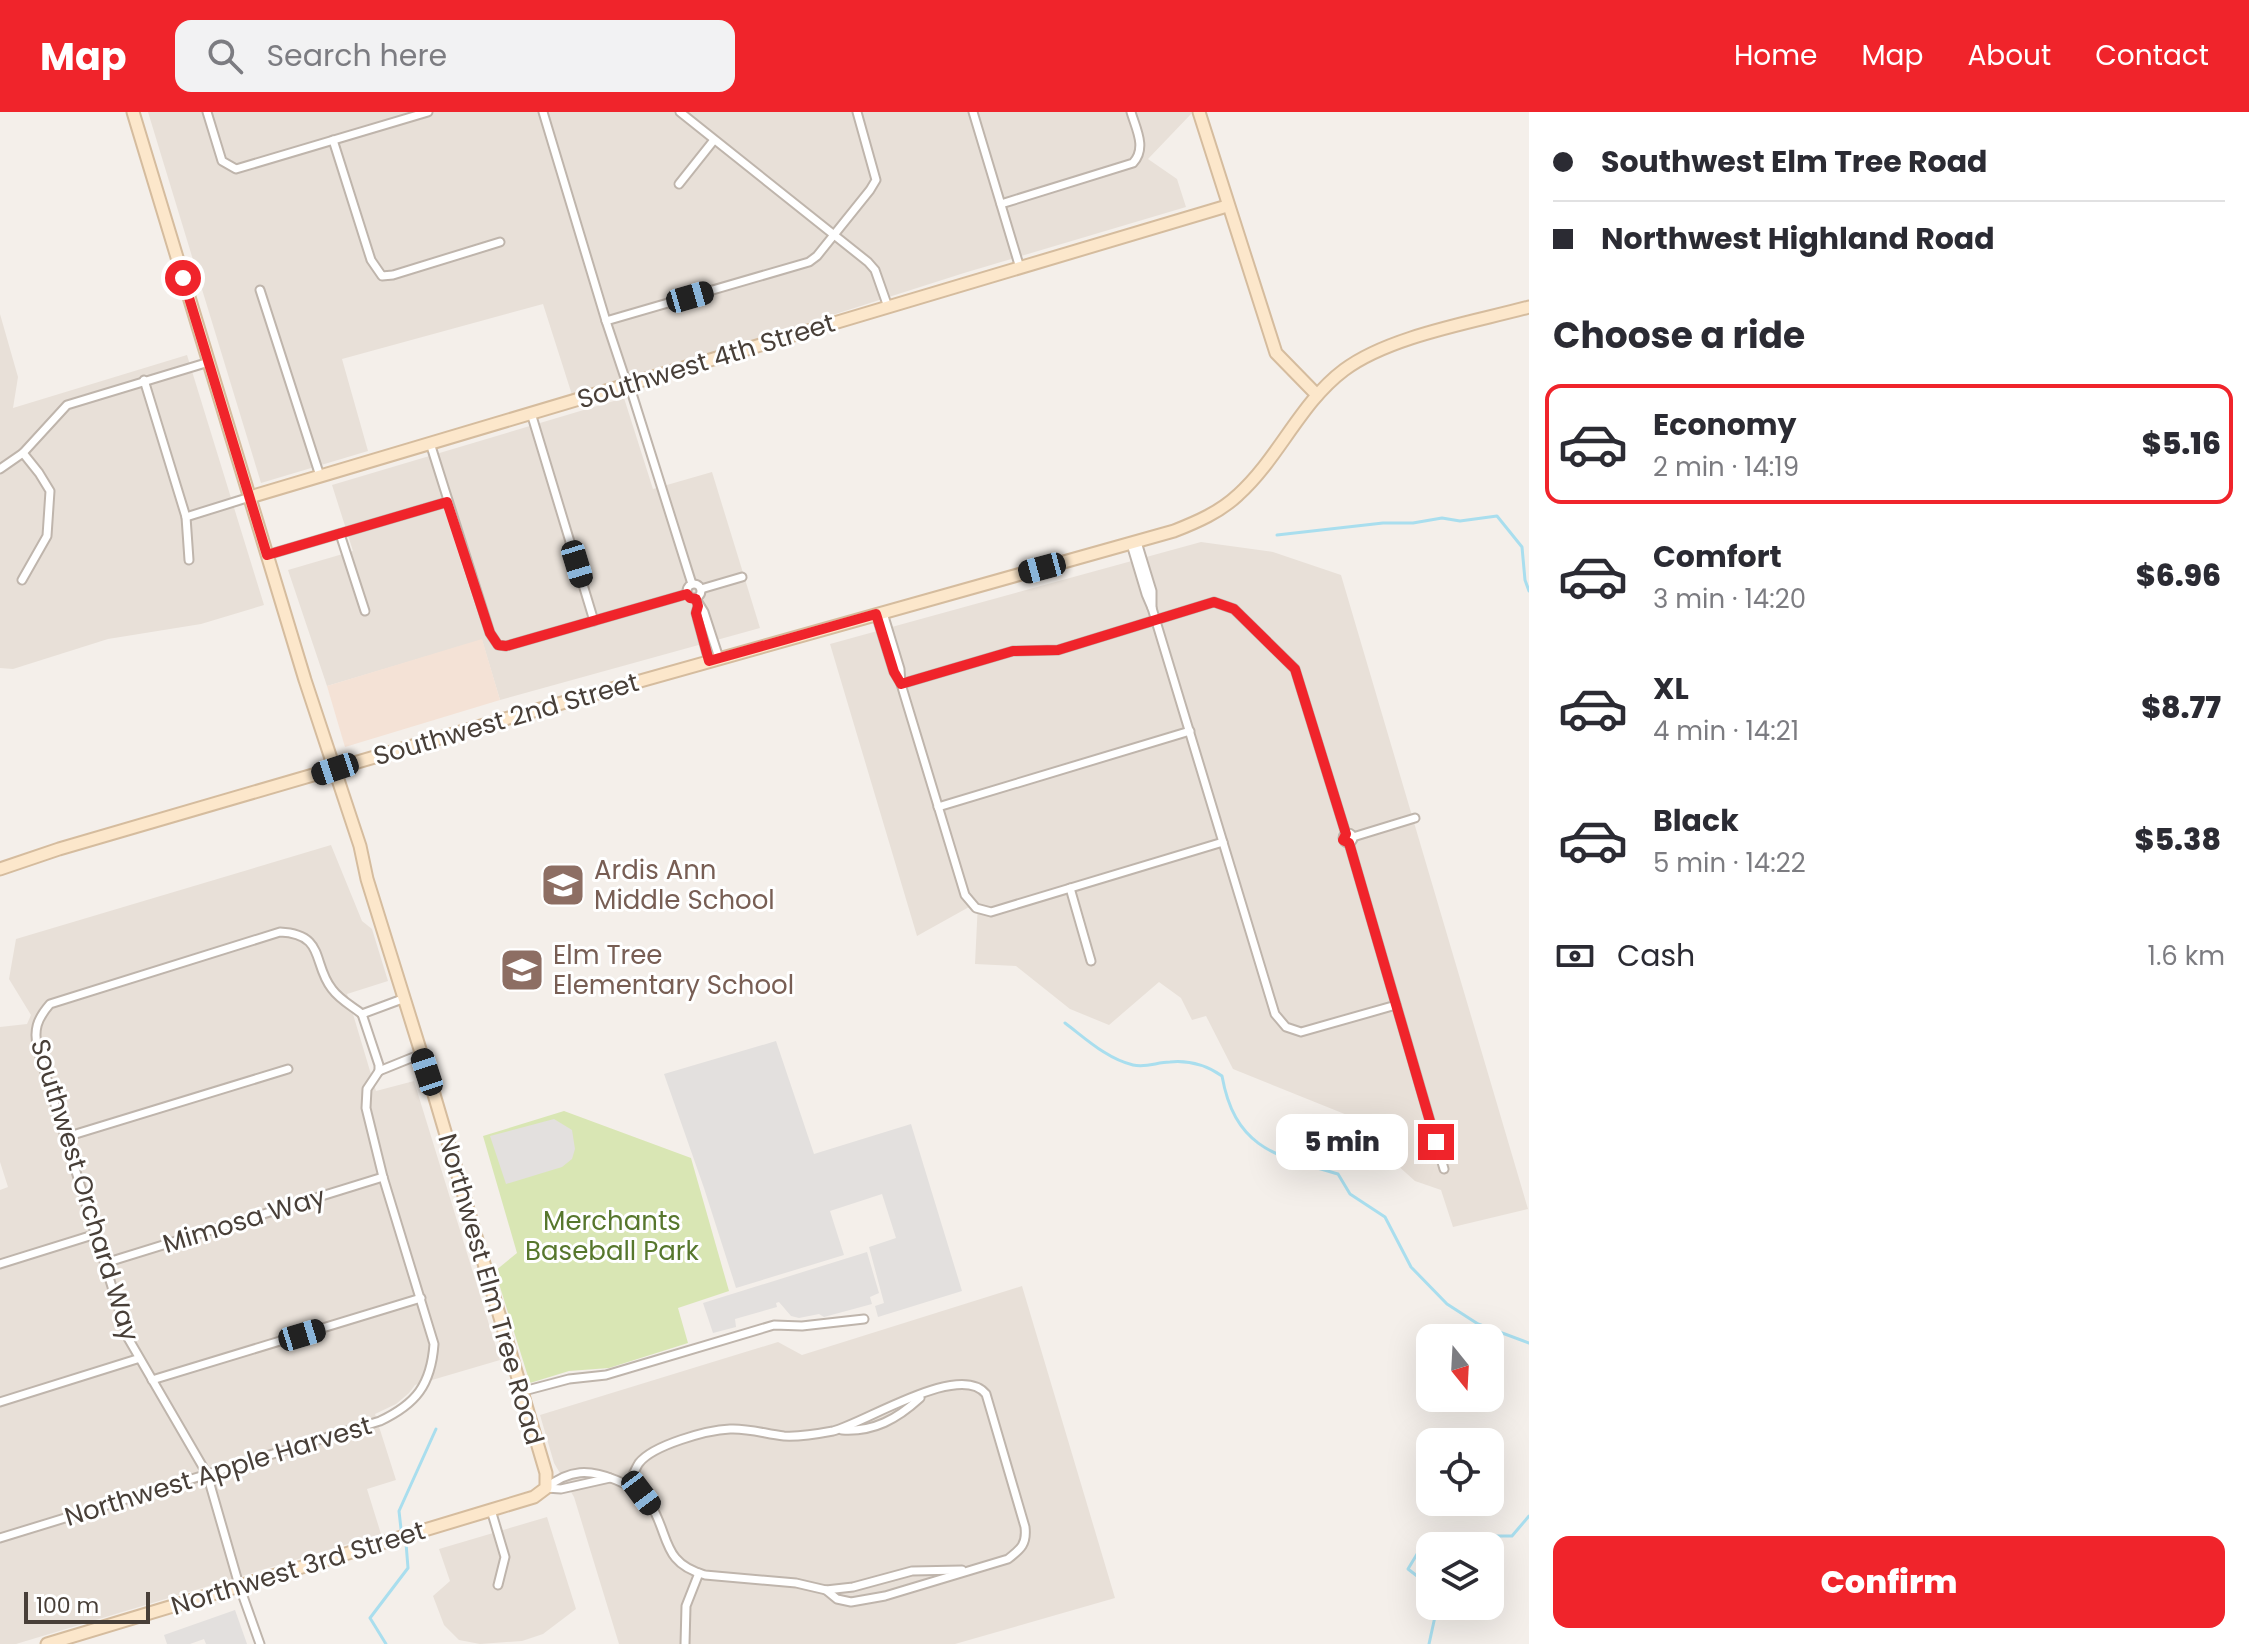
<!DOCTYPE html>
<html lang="en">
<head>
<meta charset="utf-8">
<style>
	:root { --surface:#fff; --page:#f2f2f3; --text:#2b2b33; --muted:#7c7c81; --line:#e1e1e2; --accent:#f0242b }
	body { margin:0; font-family:Poppins,sans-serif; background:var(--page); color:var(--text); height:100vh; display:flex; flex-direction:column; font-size:30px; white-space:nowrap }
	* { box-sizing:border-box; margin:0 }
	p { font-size:26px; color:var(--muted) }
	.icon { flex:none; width:44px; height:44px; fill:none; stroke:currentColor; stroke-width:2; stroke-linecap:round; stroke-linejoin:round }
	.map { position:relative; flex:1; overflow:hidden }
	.details { display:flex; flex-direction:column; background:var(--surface); width:720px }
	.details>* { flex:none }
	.top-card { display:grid; align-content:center; height:176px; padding:0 24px; background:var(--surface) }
	.needle { width:52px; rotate:162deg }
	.tools { position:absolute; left:1416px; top:1212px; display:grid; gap:16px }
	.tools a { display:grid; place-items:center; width:88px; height:88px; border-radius:16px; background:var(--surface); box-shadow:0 8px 32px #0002; font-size:40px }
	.scale { position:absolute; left:24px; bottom:20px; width:126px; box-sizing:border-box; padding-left:8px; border:4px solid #483f38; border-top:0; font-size:22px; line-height:28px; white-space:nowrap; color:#483f38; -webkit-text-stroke:6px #fff; paint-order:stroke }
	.end { position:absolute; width:36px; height:36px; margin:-18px; border:10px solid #f0242b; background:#fff; box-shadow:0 0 0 4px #fff }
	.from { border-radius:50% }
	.bubble { position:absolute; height:56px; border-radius:16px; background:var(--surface); box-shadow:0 8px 32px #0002; font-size:26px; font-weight:800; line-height:56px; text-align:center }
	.car { position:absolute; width:24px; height:48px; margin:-24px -12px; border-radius:10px; box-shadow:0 0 6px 2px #0007; background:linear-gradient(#222 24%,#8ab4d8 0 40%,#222 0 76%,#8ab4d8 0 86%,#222 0) }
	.top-card b { display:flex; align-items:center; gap:28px; height:76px; font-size:30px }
	.top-card b+b { border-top:2px solid var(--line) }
	.top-card i { width:20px; height:20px; background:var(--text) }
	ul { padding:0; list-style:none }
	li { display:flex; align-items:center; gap:24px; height:120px; margin:0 16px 12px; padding:0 8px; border:4px solid transparent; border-radius:16px }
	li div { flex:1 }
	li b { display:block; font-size:30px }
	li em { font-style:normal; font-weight:800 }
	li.current { border-color:var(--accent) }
	li>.icon { width:72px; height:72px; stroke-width:1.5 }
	h2 { padding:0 24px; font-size:36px; line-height:96px }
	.pay { display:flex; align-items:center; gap:20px; height:88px; padding:0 24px; font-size:30px }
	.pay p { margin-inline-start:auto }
	.primary-button { display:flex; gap:16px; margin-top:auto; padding:16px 24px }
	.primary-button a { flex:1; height:92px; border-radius:16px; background:var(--accent); color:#fff; font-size:32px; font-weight:800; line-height:92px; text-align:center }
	header { display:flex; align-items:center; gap:48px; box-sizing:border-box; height:112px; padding:0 40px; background:var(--accent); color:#fff }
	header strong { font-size:38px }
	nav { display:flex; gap:44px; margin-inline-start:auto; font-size:28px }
	.search { width:560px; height:72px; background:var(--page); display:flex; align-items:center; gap:20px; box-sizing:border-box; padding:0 28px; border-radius:16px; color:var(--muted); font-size:30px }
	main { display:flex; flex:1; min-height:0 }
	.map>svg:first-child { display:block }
</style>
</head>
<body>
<header>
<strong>Map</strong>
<div class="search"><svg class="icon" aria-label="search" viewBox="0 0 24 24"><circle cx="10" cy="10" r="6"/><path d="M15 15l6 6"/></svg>Search here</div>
<nav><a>Home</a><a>Map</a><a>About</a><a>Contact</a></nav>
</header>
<main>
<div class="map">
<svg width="1529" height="1532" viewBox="0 0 1529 1532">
	<rect width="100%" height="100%" fill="#f4efea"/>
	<!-- residential -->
	<g fill="#e8e0d8">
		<path d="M148 0H1191V2L1148 47 1177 67 1186 95 964 161 573 286 543 192 342 247 368 339 261 371Z"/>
		<path d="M0 202 18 265 13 296 187 243 264 493 201 512 108 527 13 557 0 556Z"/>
		<path d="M624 286 653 377 712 360 760 516 500 588 482 528 327 574 288 458 353 439 332 373Z"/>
		<path d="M1201 430 1273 440 1341 463 1528 1097 1453 1115 1441 1078 1415 1069 1377 1035 1367 1011 1233 957 1206 904 1192 908 1181 886 1159 870 1109 913 1070 897 1016 854 975 852 978 790 917 824 830 532Z"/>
		<path d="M331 733 362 809 372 817 388 869 347 882 376 979 414 969 500 1248 415 1273 409 1281 396 1292 375 1302 396 1368 367 1377 381 1422 16 1532H0V1078L8 1075 0 1050V915L27 912 31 903 9 867 16 827Z"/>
		<path d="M1022 1174 1115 1486 955 1532H619L574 1385 554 1351 540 1303 778 1230 802 1243Z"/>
		<path d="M547 1405 576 1497 543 1522 522 1529 480 1532 459 1528 444 1513 433 1484 450 1469 439 1437Z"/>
	</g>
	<!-- commercial -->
	<path fill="#f4e2d6" d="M482 527 500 588 345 635 327 574Z"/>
	<!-- green -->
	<path fill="#d9e6b4" d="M564 999 691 1046 729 1179 678 1196 688 1231 609 1256 569 1259 530 1271 495 1159 517 1141 483 1024Z"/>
	<!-- parking -->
	<g fill="#e3e0de">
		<path d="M776 929 814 1042 911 1012 962 1179 878 1205 875 1194 884 1191 869 1135 896 1126 882 1082 830 1099 844 1143 736 1176 704 1076 664 962Z"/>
		<path d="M554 1007 572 1018 575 1037 572 1047 562 1055 506 1072 490 1024Z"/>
		<path d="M867 1140 879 1181 870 1185 872 1192 824 1205 819 1202 799 1206 791 1204 779 1190 776 1191 777 1195 735 1207 736 1215 713 1221 703 1191Z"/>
		<path d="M235 1498 247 1532H206L204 1527 190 1532H167L164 1523Z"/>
	</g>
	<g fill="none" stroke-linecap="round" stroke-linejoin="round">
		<!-- stream -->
		<g stroke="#a9deee" stroke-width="3">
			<path d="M1277 423 1383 411H1413L1442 406 1460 409 1497 404 1522 435 1525 468 1529 479"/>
			<path d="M1065 911C1085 926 1107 947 1133 953 1147 956 1157 950 1170 950 1190 948 1206 953 1222 964 1235 1036 1275 1044 1338 1062L1350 1082 1385 1105 1411 1155 1447 1192 1478 1212 1529 1231"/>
			<path d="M401 1417 399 1399 436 1317"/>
			<path d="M1430 1474 1408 1457 1428 1424H1512L1529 1404"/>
			<path d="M386 1532 370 1506 408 1456 406 1431"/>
			<path d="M1429 1532 1436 1500 1435 1494"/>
		</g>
		<!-- street casing -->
		<g stroke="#bfb5ac" stroke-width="11">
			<g id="street">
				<path d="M207 0 222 49 236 57 428 0"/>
				<path d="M543 0 606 209 624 263 629 272 692 472"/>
				<path d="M680 0 868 150 875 158 888 195"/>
				<path d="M973 0 1020 156"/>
				<path d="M333 28 371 148 382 164 393 163 500 130"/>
				<path d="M679 72 714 28"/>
				<path d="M1001 92 1133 51C1147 36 1136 17 1131 0"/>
				<path d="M260 178 320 364"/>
				<path d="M606 209 809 150 817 144 870 78 876 68 857 0"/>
				<path d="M144 268 186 405 189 448"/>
				<path d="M531 301 594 509"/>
				<path d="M430 331 490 521 498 533 506 534 687 482"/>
				<path d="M0 357 23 341 67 293 209 250"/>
				<path d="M186 405 250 385"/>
				<path d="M340 422 365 499"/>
				<path d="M1131 432 1146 482 1152 496V479L1137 430"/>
				<path d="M267 443 447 390"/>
				<path d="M22 468 47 424 50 379 39 361 23 341"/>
				<circle cx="694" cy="479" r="7"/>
				<path d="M701 477 742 465"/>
				<path d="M696 487 704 500 719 546"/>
				<path d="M698 494 696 501 709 549"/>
				<path d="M1152 496 1275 902 1286 915 1301 920 1396 893"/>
				<path d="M883 501 900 557 901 572 965 783 976 796 991 800 1223 730"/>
				<path d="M876 502 894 560 900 570"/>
				<path d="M901 572 1013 539 1058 538 1214 490 1234 497 1295 557 1346 722"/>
				<path d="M938 695 1190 619"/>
				<circle cx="1348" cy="726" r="5"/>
				<path d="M1353 725 1415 706"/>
				<path d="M1349 731 1444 1057"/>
				<path d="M1070 776 1091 849"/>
				<path d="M362 902 379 953V959"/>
				<path d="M362 902 405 886"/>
				<path d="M66 1025 288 957"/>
				<path d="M105 1151 383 1065"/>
				<path d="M0 1152 96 1122"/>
				<path d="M152 1268 421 1186"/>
				<path d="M520 1280 569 1267 606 1263 774 1213 802 1214 864 1207"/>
				<path d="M0 1290 137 1247"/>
				<path d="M842 1318C874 1320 897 1307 920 1286"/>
				<path d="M628 1373C632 1366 635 1357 639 1351 653 1333 707 1318 730 1317 748 1316 766 1322 784 1324 800 1325 817 1322 833 1319 865 1311 960 1249 986 1282L1025 1415C1027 1432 1021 1437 1008 1447L885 1484 851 1490 837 1487 826 1478"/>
				<path d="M546 1376C570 1357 589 1357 616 1368 630 1374 642 1380 651 1393 670 1425 662 1451 705 1463L796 1471 826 1478 853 1475 912 1459 962 1458"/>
				<path d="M546 1376 561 1377 610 1366"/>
				<path d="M491 1398 505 1445 498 1473"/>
				<path d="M0 1426 380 1309C416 1292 431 1273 434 1232L383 1065 366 996 367 977 379 959 421 942"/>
				<path d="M260 1532 239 1473 207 1362 128 1226 38 938C33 918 37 907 50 892L280 820C326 822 312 852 332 877 340 888 352 894 362 902"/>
				<path d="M685 1532 686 1494 699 1461"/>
			</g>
		</g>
		<!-- secondary casing -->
		<g stroke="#d5bc9e" stroke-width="15">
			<g id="secondary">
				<path d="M1199 0 1276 241 1317 283"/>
				<path d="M250 385 1227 94"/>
				<path d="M0 757 59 737 505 607 1174 419C1197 410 1220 400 1238 383 1279 346 1300 291 1344 258 1389 224 1474 210 1529 195"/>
				<path d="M47 1532 491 1398 534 1385 546 1376V1361L433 979 367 767 360 734 305 568 133 0"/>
			</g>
		</g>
		<!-- street -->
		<use href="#street" stroke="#fff" stroke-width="7"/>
		<!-- secondary -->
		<use href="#secondary" stroke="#fce7cb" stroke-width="11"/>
	</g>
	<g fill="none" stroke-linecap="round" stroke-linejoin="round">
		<!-- route -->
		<path stroke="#f0242b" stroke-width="10" d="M183 166 267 443 447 390 490 521 498 533 506 534 687 482 690 486 696 487 698 494 696 501 709 549 876 502 894 560 901 572 1013 539 1058 538 1214 490 1234 497 1295 557 1346 722 1343 728 1349 731 1436 1030"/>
	</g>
	<!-- icons -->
	<defs>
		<g id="school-square" transform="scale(2.3)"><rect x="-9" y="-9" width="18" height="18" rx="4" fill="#8d6e63" stroke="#fff"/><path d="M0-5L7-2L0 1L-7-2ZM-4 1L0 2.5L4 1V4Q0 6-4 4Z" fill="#fff"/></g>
	</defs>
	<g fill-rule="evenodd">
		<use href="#school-square" x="563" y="773"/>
		<use href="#school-square" x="522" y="858"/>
	</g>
	<g text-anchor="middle" stroke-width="6" stroke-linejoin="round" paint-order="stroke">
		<!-- street labels -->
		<g font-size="26" fill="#483f38" stroke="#fff">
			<text transform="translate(706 249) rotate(-17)" y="9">Southwest 4th Street</text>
			<text transform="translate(506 607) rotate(-16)" y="9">Southwest 2nd Street</text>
			<text transform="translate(85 1078) rotate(73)" y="9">Southwest Orchard Way</text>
			<text transform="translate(244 1108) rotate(-17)" y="9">Mimosa Way</text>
			<text transform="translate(491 1177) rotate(74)" y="9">Northwest Elm Tree Road</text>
			<text transform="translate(218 1359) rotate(-17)" y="9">Northwest Apple Harvest</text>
			<text transform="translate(298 1456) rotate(-17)" y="9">Northwest 3rd Street</text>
		</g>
		<!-- education labels -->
		<g font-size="26" fill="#785e54" stroke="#fff" text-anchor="start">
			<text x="594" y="767">Ardis Ann<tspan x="594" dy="30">Middle School</tspan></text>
			<text x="553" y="852">Elm Tree<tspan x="553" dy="30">Elementary School</tspan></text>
		</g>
		<!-- park labels -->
		<g font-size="26" fill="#57772d" stroke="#fff">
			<text x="612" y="1118">Merchants<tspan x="612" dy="30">Baseball Park</tspan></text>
		</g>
	</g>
</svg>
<div class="tools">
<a><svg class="needle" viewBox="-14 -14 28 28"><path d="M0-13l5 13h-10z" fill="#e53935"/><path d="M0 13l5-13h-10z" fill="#7c7c81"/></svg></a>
<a><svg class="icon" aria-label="locate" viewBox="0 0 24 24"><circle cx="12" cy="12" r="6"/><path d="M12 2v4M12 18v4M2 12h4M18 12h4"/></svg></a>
<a><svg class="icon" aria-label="layers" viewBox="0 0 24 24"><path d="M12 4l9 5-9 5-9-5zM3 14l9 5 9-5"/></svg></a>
</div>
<div class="scale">100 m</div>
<i class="end from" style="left:183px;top:166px"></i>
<i class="end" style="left:1436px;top:1030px"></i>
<div class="bubble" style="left:1276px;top:1002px;width:132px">5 min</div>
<i class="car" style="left:690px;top:185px;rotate:74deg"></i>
<i class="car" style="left:577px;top:452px;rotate:163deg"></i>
<i class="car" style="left:1042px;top:456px;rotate:255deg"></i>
<i class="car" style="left:335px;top:657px;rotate:252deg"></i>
<i class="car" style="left:427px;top:960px;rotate:342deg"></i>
<i class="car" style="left:302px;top:1223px;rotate:73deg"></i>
<i class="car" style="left:641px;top:1381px;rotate:143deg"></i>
</div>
<section class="details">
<div class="top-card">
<b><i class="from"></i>Southwest Elm Tree Road</b>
<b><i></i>Northwest Highland Road</b>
</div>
<h2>Choose a ride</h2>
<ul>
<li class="current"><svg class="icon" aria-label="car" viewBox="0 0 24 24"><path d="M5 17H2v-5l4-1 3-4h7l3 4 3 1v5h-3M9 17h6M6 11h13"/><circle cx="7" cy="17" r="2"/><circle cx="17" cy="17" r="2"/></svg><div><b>Economy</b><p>2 min · 14:19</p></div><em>$5.16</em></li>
<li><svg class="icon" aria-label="car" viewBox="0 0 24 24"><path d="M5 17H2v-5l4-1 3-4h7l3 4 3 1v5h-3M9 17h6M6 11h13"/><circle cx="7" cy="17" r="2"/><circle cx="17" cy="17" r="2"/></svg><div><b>Comfort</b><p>3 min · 14:20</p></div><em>$6.96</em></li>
<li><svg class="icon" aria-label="car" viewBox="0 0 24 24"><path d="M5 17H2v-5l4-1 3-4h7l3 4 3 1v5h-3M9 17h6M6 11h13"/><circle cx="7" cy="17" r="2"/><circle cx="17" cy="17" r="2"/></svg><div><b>XL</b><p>4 min · 14:21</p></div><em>$8.77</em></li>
<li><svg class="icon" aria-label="car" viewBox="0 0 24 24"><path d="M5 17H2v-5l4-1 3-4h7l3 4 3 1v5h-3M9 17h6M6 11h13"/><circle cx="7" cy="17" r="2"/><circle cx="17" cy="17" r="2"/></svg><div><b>Black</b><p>5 min · 14:22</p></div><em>$5.38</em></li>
</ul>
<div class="pay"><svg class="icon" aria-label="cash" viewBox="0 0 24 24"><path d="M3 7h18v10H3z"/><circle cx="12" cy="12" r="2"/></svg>Cash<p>1.6 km</p></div>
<div class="primary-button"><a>Confirm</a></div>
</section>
</main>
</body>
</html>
